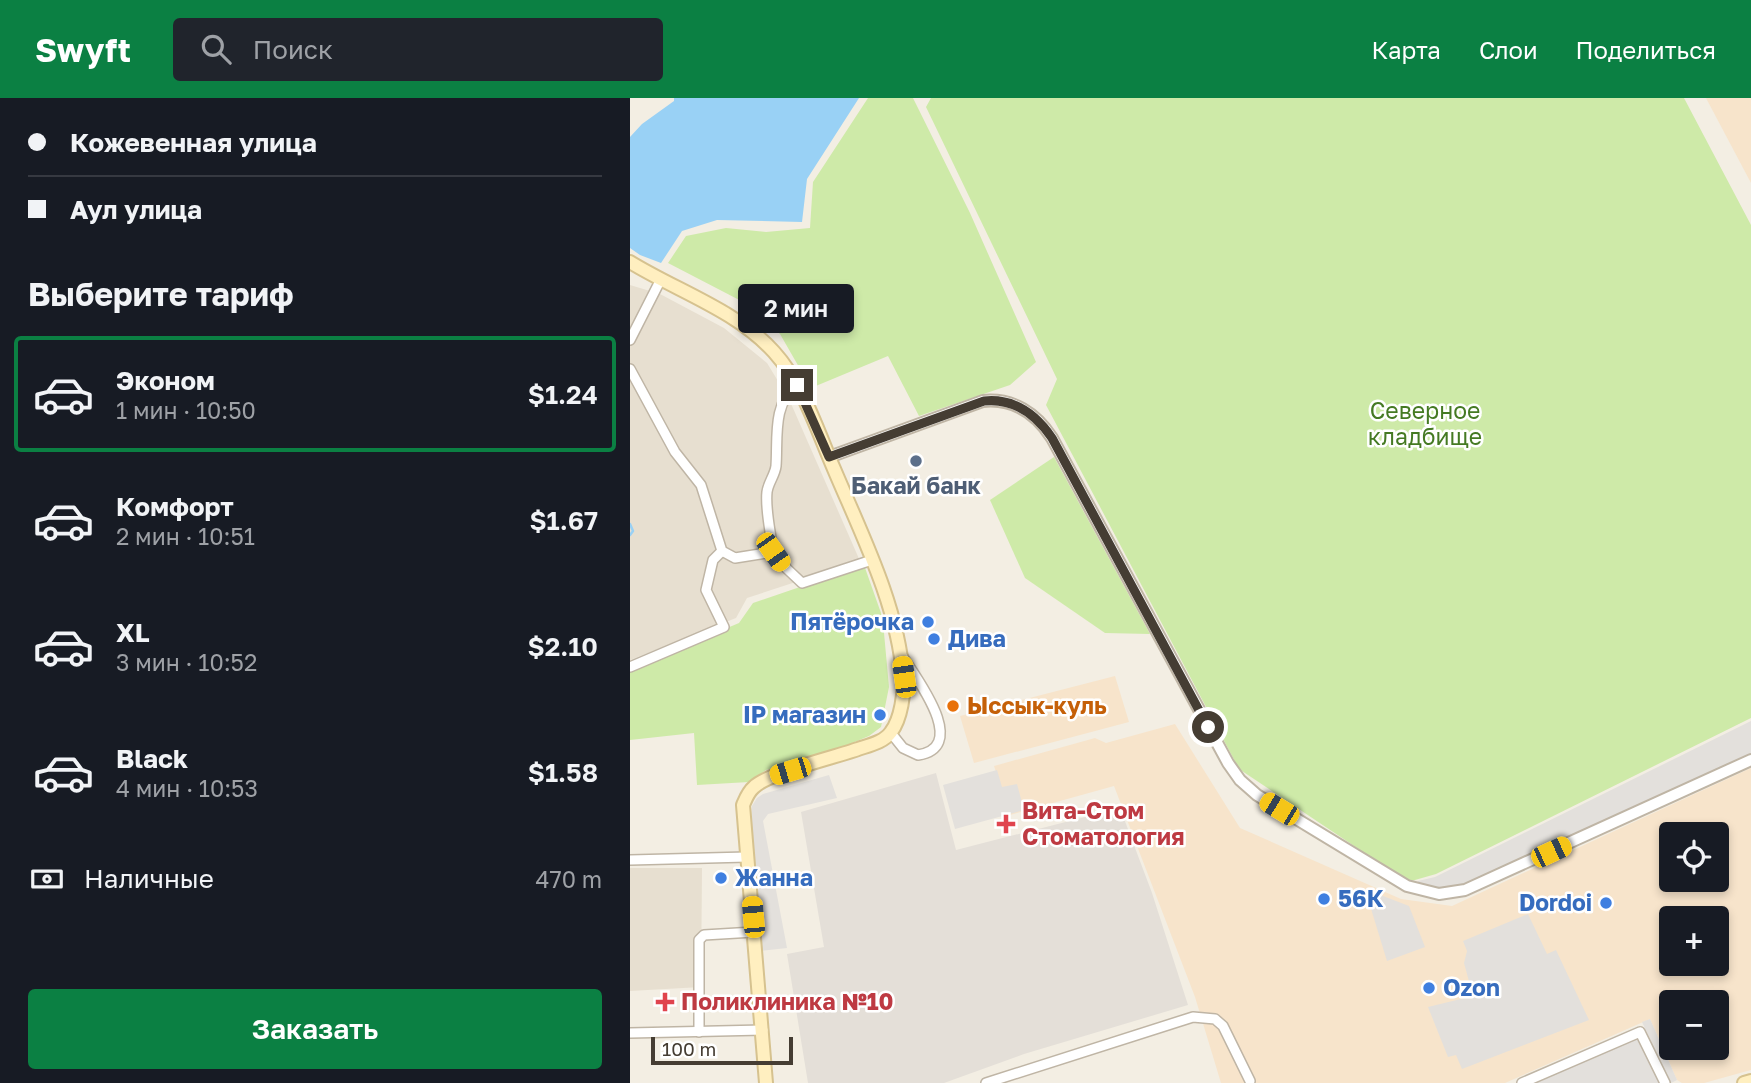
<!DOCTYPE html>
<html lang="ru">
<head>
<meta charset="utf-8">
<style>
	:root { --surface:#171b24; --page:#20242c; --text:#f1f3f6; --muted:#9ea1a6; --line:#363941; --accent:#0b8043 }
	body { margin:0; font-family:"Golos Text",sans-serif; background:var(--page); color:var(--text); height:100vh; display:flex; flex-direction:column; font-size:26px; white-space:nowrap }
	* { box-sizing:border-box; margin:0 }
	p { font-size:23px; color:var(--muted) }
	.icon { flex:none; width:38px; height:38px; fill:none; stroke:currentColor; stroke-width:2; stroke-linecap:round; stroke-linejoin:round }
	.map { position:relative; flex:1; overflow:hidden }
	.drawer { display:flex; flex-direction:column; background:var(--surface); width:630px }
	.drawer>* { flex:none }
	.hud { display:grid; align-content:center; height:154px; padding:0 28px; background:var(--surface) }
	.tools { position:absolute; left:1029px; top:724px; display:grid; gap:14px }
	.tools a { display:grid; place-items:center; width:70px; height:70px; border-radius:7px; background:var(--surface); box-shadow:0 4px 10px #0003; font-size:35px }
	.scale { position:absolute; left:21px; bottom:18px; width:142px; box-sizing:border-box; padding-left:7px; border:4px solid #453d33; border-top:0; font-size:19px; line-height:24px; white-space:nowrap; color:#453d33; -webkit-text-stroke:5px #fff; paint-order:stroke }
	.end { position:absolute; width:32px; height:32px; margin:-16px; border:9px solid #453d33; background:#fff; box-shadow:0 0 0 4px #fff }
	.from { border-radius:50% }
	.bubble { position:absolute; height:49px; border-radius:7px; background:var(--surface); box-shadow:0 4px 10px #0003; font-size:23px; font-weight:600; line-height:49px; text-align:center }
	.car { position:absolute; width:21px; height:42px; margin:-21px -10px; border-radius:9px; box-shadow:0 0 5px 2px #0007; background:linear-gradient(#f5c518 24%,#345 0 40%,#f5c518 0 76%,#345 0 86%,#f5c518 0) }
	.hud b { display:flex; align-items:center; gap:24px; height:66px; font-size:26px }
	.hud b+b { border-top:2px solid var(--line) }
	.hud i { width:18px; height:18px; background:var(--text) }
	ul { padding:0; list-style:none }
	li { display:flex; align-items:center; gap:21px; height:116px; margin:0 14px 10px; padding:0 14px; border:4px solid transparent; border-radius:7px }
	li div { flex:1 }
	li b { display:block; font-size:26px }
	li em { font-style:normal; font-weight:600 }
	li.selected { border-color:var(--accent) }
	li>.icon { width:63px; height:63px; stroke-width:1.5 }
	h2 { padding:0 28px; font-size:32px; line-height:84px }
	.pay { display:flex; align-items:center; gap:18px; height:77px; padding:0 28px; font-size:26px }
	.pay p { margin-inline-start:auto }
	.primary-button { display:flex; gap:14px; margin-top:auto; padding:14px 28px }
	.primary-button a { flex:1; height:80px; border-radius:7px; background:var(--accent); color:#fff; font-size:28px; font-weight:600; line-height:80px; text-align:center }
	header { display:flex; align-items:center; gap:42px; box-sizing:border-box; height:98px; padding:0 35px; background:var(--accent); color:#fff }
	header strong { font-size:33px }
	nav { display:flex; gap:38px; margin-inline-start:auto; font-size:24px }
	.search { width:490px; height:63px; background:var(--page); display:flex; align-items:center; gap:18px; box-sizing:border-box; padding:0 24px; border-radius:7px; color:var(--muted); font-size:26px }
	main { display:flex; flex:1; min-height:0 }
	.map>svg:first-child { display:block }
</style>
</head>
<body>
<header>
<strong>Swyft</strong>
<div class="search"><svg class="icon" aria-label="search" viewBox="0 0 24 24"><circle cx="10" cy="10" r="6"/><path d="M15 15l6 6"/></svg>Поиск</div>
<nav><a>Карта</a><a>Слои</a><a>Поделиться</a></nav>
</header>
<main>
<section class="drawer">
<div class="hud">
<b><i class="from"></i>Кожевенная улица</b>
<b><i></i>Аул улица</b>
</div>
<h2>Выберите тариф</h2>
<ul>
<li class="selected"><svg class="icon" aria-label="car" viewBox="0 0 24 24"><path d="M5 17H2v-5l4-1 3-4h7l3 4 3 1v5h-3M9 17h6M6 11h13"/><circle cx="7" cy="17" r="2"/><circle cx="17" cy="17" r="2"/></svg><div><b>Эконом</b><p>1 мин · 10:50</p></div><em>$1.24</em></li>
<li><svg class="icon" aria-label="car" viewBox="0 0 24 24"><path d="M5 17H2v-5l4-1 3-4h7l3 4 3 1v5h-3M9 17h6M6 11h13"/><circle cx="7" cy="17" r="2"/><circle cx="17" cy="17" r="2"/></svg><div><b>Комфорт</b><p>2 мин · 10:51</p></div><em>$1.67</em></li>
<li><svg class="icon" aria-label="car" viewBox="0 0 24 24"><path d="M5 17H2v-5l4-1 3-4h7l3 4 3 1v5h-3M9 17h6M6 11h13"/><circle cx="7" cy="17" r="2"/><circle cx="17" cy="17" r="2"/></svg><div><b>XL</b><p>3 мин · 10:52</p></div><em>$2.10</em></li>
<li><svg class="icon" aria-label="car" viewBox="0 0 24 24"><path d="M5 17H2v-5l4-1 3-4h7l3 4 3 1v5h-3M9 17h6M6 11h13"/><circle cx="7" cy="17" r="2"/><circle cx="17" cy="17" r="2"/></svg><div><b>Black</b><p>4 мин · 10:53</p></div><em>$1.58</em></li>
</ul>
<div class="pay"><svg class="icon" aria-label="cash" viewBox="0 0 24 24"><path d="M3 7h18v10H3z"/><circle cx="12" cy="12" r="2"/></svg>Наличные<p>470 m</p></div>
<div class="primary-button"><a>Заказать</a></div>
</section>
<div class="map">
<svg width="1121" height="985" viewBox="0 0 1121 985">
	<rect width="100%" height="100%" fill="#f3eee3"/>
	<!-- residential -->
	<g fill="#e7dfd0">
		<path d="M0 187 30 196 94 230 137 265 159 301 230 463 117 500 106 520 0 562Z"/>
		<path d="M0 770H72L71 889 0 893Z"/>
	</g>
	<!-- commercial -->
	<g fill="#f7e4cb" fill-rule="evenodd">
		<path d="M1076 0H1121V85Z"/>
		<path d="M485 578 499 624 344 665 330 618Z"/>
		<path d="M545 626 610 730 771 801 822 808 1121 670V972L1074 985H1052L1047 982 1020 921 875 985H591L565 899 484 688 380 717 364 668 465 640 476 645ZM1041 737H1087V782H1041ZM1041 821H1087V866H1041ZM1041 905H1087V950H1041Z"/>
	</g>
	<!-- industrial -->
	<path fill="#e4dfd8" d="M306 675 326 752 490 710 522 795 558 907 394 956 314 985H178L157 856 194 849 171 714Z"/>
	<!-- green -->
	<g fill="#ceeaa8">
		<path d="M238 0H283L340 115 406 264 380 287 289 318 258 258 181 290 150 236 117 206 38 165 56 138 96 130 136 134 180 130 183 84Z"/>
		<path d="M301 0H1054L1121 127V620L806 776 778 784 609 671 416 307 427 281 296 9Z"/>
		<path d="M424 359 520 536 475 535 395 480 360 402Z"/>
		<path d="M234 467 251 515 254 535 259 589 251 629 239 638 210 650 136 672 119 684 67 687 64 635 0 642V571L109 525 123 505Z"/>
	</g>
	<!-- parking -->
	<g fill="#e3e0dc">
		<path d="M1121 623V658L822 792 787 787 788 783 805 779Z"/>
		<path d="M367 672 372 689 387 686 394 712 325 731 313 687Z"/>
		<path d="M199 677 207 700 138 716 133 723 157 850 129 853 121 721 122 708 127 700 133 696Z"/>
		<path d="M735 791 779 808 795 849 757 863Z"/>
		<path d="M898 816 917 856 926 852 959 922 832 971 826 957 818 959 798 909 843 898 834 865 837 853 833 843Z"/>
		<path d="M1020 921 1047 982 1041 985 1012 924Z"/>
		<path d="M1008 940 1029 985H906Z"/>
	</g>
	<!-- water -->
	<path fill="#99d1f5" d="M44 0H229L177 81 172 124 87 122 52 133 31 165 10 157 0 150V39L12 26 44 3Z"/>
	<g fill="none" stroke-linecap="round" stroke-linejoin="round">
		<!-- stream -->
		<path stroke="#99d1f5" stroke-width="2.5" d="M0 426 3 433 0 437"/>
		<!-- minor casing -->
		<g stroke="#bfb5a5" stroke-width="12">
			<g id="minor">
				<path d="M0 242 30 183"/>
				<path d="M0 271 45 354 71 387 92 453 105 460 143 454 154 468 172 485 242 462"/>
				<path d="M143 454C141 435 135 412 137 394 138 385 145 377 146 368 148 341 142 305 167 287"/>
				<path d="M0 569 94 529 76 492 83 462 92 453"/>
				<path d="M261 635 273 650 288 657C341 649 284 577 271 556"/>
				<path d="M0 762 117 759"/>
				<path d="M69 934V842L74 837 124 834"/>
				<path d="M0 935 133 932"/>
				<path d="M356 985 563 919 585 921 593 928 620 983"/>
				<path d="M892 985 1010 934 1035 985"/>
			</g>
		</g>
		<!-- tertiary casing -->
		<g stroke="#bfb5a5" stroke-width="14">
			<path id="tertiary" d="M199 359 353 303C383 300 406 315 422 340L598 665 610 682 627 697 777 788 809 796 835 792 1121 662"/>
		</g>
		<!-- secondary casing -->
		<g stroke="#d6c28f" stroke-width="16">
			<g id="secondary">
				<path d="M0 164C47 193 106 212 144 254 173 286 187 332 204 371 231 435 268 508 273 578 275 594 271 621 261 634 254 644 240 647 228 651 206 659 138 675 124 689 118 694 116 700 113 707L136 985"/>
				<path d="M1114 985 1121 983"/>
			</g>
		</g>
		<!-- minor -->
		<use href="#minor" stroke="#fff" stroke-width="9"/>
		<!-- tertiary -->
		<use href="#tertiary" stroke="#fff" stroke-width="10"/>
		<!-- secondary -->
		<use href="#secondary" stroke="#ffefc0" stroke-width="12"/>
	</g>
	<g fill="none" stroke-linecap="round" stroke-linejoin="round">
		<!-- route -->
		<path stroke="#453d33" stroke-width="9" d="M167 287 199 359 354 303C383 300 405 315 422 340L578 629"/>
	</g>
	<!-- markers -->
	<circle fill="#5c6f8a" stroke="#fff" stroke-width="2.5" cx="286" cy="363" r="7"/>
	<g fill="#3f7fe0" stroke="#fff" stroke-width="2.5">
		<circle cx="298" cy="524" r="7"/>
		<circle cx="304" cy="541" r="7"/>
		<circle cx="250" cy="617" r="7"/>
		<circle cx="91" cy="780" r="7"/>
		<circle cx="694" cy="801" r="7"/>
		<circle cx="976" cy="805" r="7"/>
		<circle cx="799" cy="890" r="7"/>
	</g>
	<circle fill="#e8710a" stroke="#fff" stroke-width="2.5" cx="323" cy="608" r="7"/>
	<g fill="#e0444e" stroke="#fff" stroke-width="2.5">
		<path d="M372.5 715.5h7v7h7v7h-7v7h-7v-7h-7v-7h7z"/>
		<path d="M31.5 893.5h7v7h7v7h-7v7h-7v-7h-7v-7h7z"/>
	</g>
	<g text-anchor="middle" stroke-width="5" stroke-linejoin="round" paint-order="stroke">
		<!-- park labels -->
		<g font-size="23" fill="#457a23" stroke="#fff">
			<text x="795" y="321">Северное<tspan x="795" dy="26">кладбище</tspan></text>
		</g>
		<!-- service labels -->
		<g font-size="23" font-weight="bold" fill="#4e5e75" stroke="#fff">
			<text x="286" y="396">Бакай банк</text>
		</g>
		<!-- shop labels -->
		<g font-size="23" font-weight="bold" fill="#366cbe" stroke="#fff" text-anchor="start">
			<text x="284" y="532" text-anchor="end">Пятёрочка</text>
			<text x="318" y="549">Дива</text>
			<text x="236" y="625" text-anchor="end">IP магазин</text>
			<text x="105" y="788">Жанна</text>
			<text x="708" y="809">56К</text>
			<text x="962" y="813" text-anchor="end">Dordoi</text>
			<text x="813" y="898">Ozon</text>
		</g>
		<!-- food labels -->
		<g font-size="23" font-weight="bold" fill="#c56008" stroke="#fff" text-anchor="start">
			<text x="337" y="616">Ыссык-куль</text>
		</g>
		<!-- health labels -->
		<g font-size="23" font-weight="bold" fill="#be3a42" stroke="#fff" text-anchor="start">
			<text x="392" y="721">Вита-Стом<tspan x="392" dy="26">Стоматология</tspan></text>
			<text x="51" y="912">Поликлиника №10</text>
		</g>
	</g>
</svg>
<div class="tools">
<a><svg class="icon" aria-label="locate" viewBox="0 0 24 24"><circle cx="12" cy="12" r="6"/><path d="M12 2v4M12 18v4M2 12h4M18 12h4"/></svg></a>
<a>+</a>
<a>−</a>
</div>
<div class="scale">100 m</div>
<i class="end from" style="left:578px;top:629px"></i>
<i class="end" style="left:167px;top:287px"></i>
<div class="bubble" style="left:108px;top:186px;width:116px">2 мин</div>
<i class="car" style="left:143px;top:454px;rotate:145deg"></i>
<i class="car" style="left:274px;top:579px;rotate:352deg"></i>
<i class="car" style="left:160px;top:673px;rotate:253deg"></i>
<i class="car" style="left:649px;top:711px;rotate:301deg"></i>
<i class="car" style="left:921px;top:754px;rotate:65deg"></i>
<i class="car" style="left:123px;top:819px;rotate:355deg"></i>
</div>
</main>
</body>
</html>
